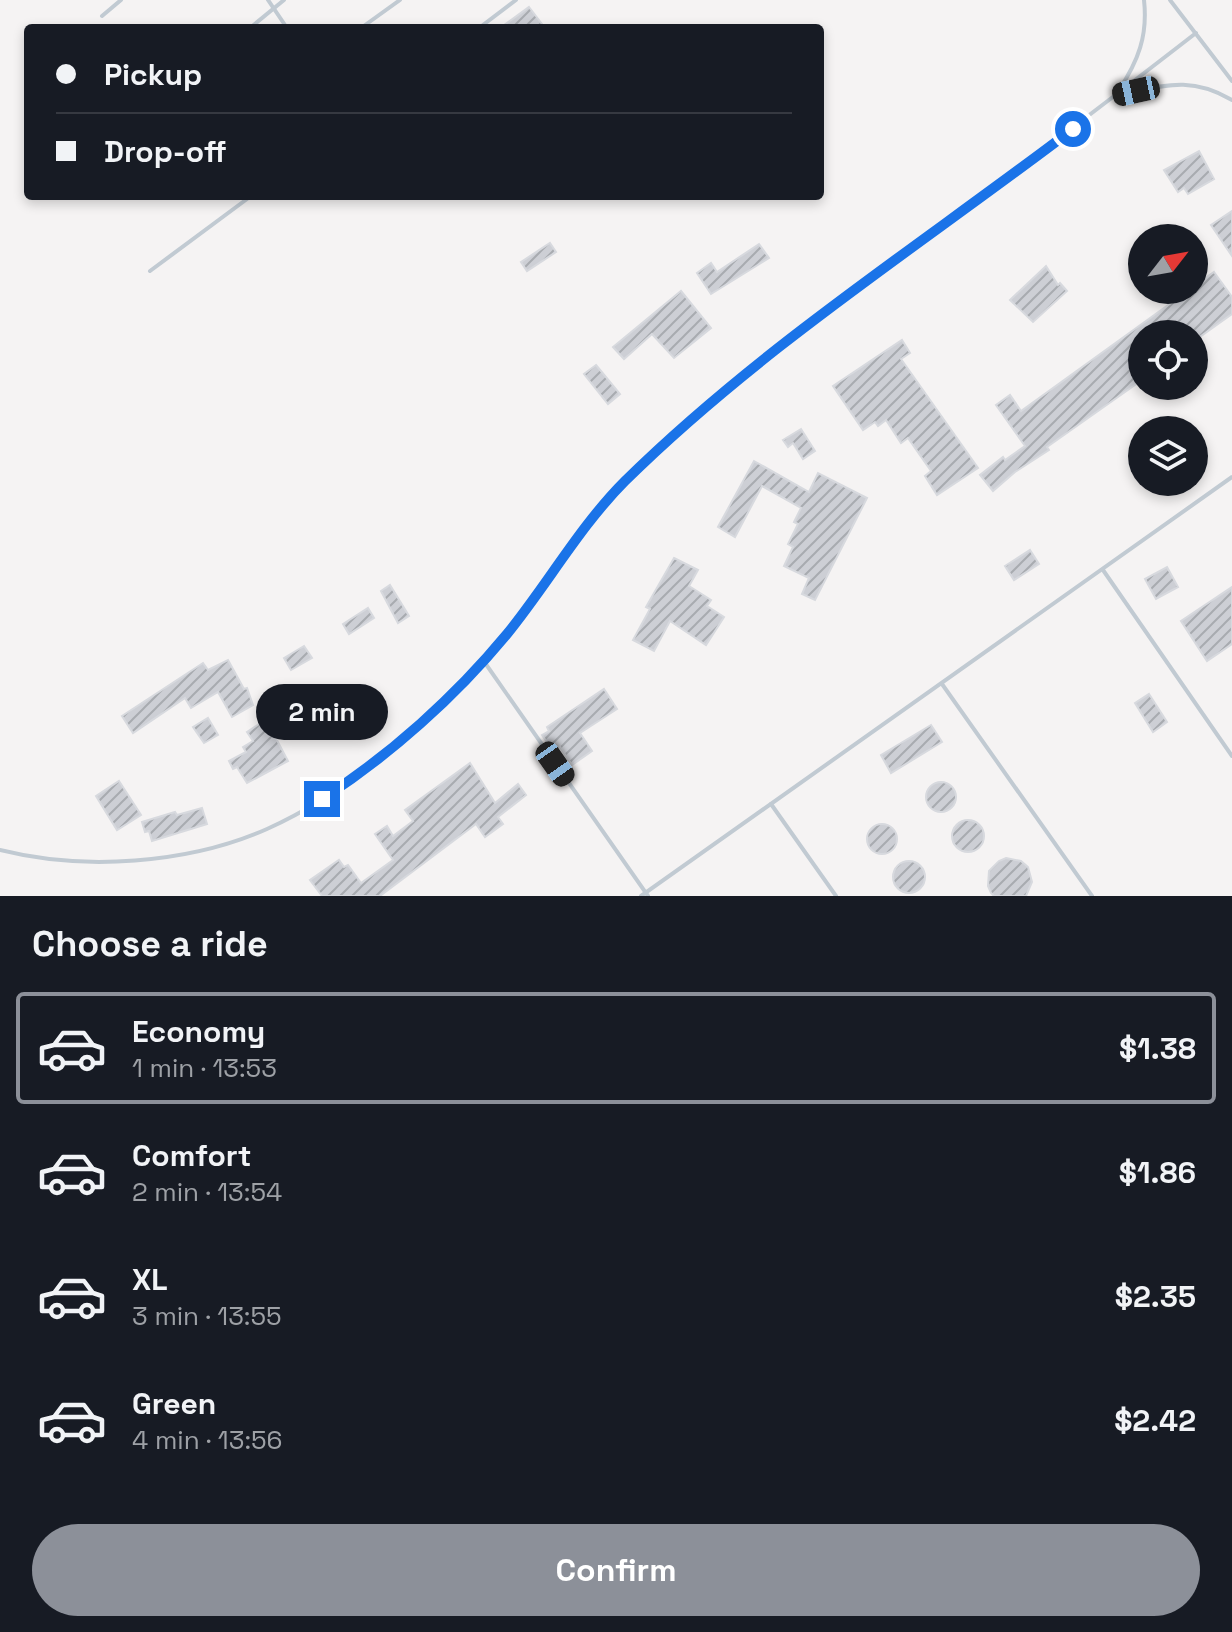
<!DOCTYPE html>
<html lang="en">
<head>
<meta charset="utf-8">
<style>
	:root { --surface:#171b24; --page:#20242c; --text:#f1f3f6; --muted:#9ea1a6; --line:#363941; --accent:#8c9099 }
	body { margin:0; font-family:"Space Grotesk",sans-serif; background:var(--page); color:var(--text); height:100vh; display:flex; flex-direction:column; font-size:30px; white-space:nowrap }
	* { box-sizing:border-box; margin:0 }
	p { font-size:26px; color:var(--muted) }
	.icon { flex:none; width:44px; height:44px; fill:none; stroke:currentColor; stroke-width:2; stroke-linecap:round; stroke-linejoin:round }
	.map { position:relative; height:896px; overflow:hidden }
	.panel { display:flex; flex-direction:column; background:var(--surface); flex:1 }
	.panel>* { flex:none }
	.banner { position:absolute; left:24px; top:24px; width:800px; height:176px; border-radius:8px; box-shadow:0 4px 12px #0003; display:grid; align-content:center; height:176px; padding:0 32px; background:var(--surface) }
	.needle { width:52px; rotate:59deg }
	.tools { position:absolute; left:1128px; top:224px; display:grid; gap:16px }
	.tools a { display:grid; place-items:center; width:80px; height:80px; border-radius:50%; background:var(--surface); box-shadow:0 4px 12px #0003; font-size:40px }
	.end { position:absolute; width:36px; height:36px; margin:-18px; border:10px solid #1a73e8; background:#fff; box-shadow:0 0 0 4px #fff }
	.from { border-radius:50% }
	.bubble { position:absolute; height:56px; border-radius:28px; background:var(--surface); box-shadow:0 4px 12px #0003; font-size:26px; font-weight:800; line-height:56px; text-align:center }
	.car { position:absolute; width:24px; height:48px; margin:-24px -12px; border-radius:10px; box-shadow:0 0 6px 2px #0007; background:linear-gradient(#222 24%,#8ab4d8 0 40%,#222 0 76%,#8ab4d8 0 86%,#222 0) }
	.banner b { display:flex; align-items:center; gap:28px; height:76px; font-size:30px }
	.banner b+b { border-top:2px solid var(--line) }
	.banner i { width:20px; height:20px; background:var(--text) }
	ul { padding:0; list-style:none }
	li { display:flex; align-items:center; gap:24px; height:112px; margin:0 16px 12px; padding:0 16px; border:4px solid transparent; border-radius:8px }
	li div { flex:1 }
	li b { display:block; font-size:30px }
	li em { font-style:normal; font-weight:800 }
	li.active { border-color:var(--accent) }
	li>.icon { width:72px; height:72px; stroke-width:1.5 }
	h2 { padding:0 32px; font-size:36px; line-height:96px }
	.button { display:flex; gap:16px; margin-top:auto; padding:16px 32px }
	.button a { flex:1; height:92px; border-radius:48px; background:var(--accent); color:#fff; font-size:32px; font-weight:800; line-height:92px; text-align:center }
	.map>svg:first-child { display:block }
</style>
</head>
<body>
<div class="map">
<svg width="1232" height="896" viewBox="0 0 1232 896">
	<defs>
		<pattern id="building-hatch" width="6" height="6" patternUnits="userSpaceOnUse" patternTransform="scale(2)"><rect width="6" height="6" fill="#cdcfd5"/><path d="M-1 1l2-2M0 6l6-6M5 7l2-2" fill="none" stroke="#a8abb0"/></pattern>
	</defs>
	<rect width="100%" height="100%" fill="#f5f3f3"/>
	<!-- building -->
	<g fill="url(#building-hatch)" stroke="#d7d9de" stroke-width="2">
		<path d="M529 7 545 28H500Z"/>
		<path d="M1199 151 1214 179 1188 194 1184 188 1178 192 1164 170Z"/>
		<path d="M1232 211V256L1211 225Z"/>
		<path d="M550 243 556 252 527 271 521 262Z"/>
		<path d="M759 244 769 258 711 294 697 273 711 263 717 272Z"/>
		<path d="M1046 266 1058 285 1060 283 1067 291 1033 322 1010 300Z"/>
		<path d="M1214 272 1232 297V314L1194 341V334H1142V380L1047 447 1049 450 1015 472 993 491 980 475 1003 457 1005 460 1025 446 996 405 1010 395 1021 411 1189 290H1194V286Z"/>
		<path d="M681 291 711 328 674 358 652 334 624 359 613 347Z"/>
		<path d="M902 340 910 353 901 359 978 468 937 495 925 476 931 471 908 438 901 443 886 420 878 426 875 422 863 430 833 386Z"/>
		<path d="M596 365 620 394 608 404 584 374Z"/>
		<path d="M801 429 815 451 803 459 793 443 788 447 783 440Z"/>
		<path d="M754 461 809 492 818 473 867 498 815 600 802 594 809 578 784 566 793 547 788 544 798 524 794 522 801 508 762 486 735 537 718 527Z"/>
		<path d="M1030 550 1039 564 1014 580 1005 566Z"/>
		<path d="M674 558 698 570 689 586 711 600 707 606 724 617 706 645 670 621 654 651 633 640 650 609 646 607Z"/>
		<path d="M1167 567 1178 587 1156 599 1145 579Z"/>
		<path d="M390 585 409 616 398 623 381 591Z"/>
		<path d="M1232 587V644L1207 661 1181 621Z"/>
		<path d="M368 608 374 618 349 634 343 624Z"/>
		<path d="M304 646 312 658 291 670 284 658Z"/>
		<path d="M228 660 244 689 247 688 253 705 232 717 218 692 191 708 185 698 133 733 122 716 203 663 208 670Z"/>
		<path d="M604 689 617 709 580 733 592 751 572 765 560 747 553 751 542 735 549 731 547 727Z"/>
		<path d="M1149 694 1167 722 1153 732 1135 703Z"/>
		<path d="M208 718 218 735 204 743 193 727Z"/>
		<path d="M262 722 267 729 270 727 288 761 247 783 237 767 233 769 229 761 246 752 243 747 253 741 247 732Z"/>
		<path d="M931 725 942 742 891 773 881 755Z"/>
		<path d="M470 763 495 803 518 784 526 795 498 817 503 824 485 837 476 824 380 896H322L310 880 339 860 344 867 348 865 361 883 393 860 375 834 387 826 393 836 413 821 405 810Z"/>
		<path d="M119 781 141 815 117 830 96 796Z"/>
		<circle cx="941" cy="797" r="15"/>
		<path d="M202 808 207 824 152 841 149 831 145 832 142 822 175 812 177 815Z"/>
		<circle cx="968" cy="836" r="16"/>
		<circle cx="882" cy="839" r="15"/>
		<path d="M1006 858 1021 861 1028 867 1032 882 1026 896H994L991 893 988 886 989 871 999 861Z"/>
		<circle cx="909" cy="877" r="16"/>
	</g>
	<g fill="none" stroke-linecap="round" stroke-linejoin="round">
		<!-- service -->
		<g stroke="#c1cad2" stroke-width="4">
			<path d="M268 0 287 28"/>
			<path d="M1170 0 1232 81"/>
			<path d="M102 16 121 0"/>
			<path d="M250 28 284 0"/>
			<path d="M361 28 400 0"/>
			<path d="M479 28 516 0"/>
			<path d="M1119 90C1138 61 1148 36 1144 0"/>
			<path d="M1117 95C1163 86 1190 75 1232 100"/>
			<path d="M150 271 251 196"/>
			<path d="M1103 570 1232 756"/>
			<path d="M483 660 648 896"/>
			<path d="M942 684 1092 896"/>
			<path d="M771 804 836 896"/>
			<path d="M0 850C83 871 188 864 267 829 356 789 443 711 505 636 546 587 579 534 621 486 646 458 685 425 715 399 733 382 754 368 774 352 816 320 858 288 901 257 1000 183 1098 109 1196 33"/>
			<path d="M641 896 1232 477"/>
		</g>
	</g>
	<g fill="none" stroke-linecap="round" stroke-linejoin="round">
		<!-- route -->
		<path stroke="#1a73e8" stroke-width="10" d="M322 799C390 755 455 697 507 634 547 585 580 526 625 481 760 348 922 244 1073 129"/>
	</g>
</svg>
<div class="tools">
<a><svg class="needle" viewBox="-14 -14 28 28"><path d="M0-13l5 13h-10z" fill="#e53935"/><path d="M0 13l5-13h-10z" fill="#9ea1a6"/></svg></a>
<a><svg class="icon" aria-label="locate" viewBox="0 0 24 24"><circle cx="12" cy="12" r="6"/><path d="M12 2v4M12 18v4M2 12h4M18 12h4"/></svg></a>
<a><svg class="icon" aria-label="layers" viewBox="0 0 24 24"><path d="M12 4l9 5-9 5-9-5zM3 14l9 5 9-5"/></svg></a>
</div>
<i class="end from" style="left:1073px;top:129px"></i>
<i class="end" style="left:322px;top:799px"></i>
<div class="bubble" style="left:256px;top:684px;width:132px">2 min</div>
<i class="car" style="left:1136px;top:91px;rotate:258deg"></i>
<i class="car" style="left:555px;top:764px;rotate:145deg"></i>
<div class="banner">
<b><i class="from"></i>Pickup</b>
<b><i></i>Drop-off</b>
</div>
</div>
<section class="panel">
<h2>Choose a ride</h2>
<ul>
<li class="active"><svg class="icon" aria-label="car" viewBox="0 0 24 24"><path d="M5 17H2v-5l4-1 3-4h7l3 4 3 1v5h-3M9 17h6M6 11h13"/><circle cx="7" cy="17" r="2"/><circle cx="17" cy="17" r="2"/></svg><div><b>Economy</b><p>1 min · 13:53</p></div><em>$1.38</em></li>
<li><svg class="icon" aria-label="car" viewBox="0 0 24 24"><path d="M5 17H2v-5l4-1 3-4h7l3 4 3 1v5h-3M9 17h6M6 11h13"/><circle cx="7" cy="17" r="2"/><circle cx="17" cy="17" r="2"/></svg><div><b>Comfort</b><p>2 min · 13:54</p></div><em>$1.86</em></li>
<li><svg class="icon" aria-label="car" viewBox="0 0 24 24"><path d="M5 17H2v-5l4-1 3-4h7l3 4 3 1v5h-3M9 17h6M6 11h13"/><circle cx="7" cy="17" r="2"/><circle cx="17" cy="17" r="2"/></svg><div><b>XL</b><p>3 min · 13:55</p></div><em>$2.35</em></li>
<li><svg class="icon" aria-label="car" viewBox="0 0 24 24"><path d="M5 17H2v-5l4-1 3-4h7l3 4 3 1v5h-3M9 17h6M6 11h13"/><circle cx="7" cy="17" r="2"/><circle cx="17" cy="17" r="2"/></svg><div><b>Green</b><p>4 min · 13:56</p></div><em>$2.42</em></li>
</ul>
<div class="button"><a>Confirm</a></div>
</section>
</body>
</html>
